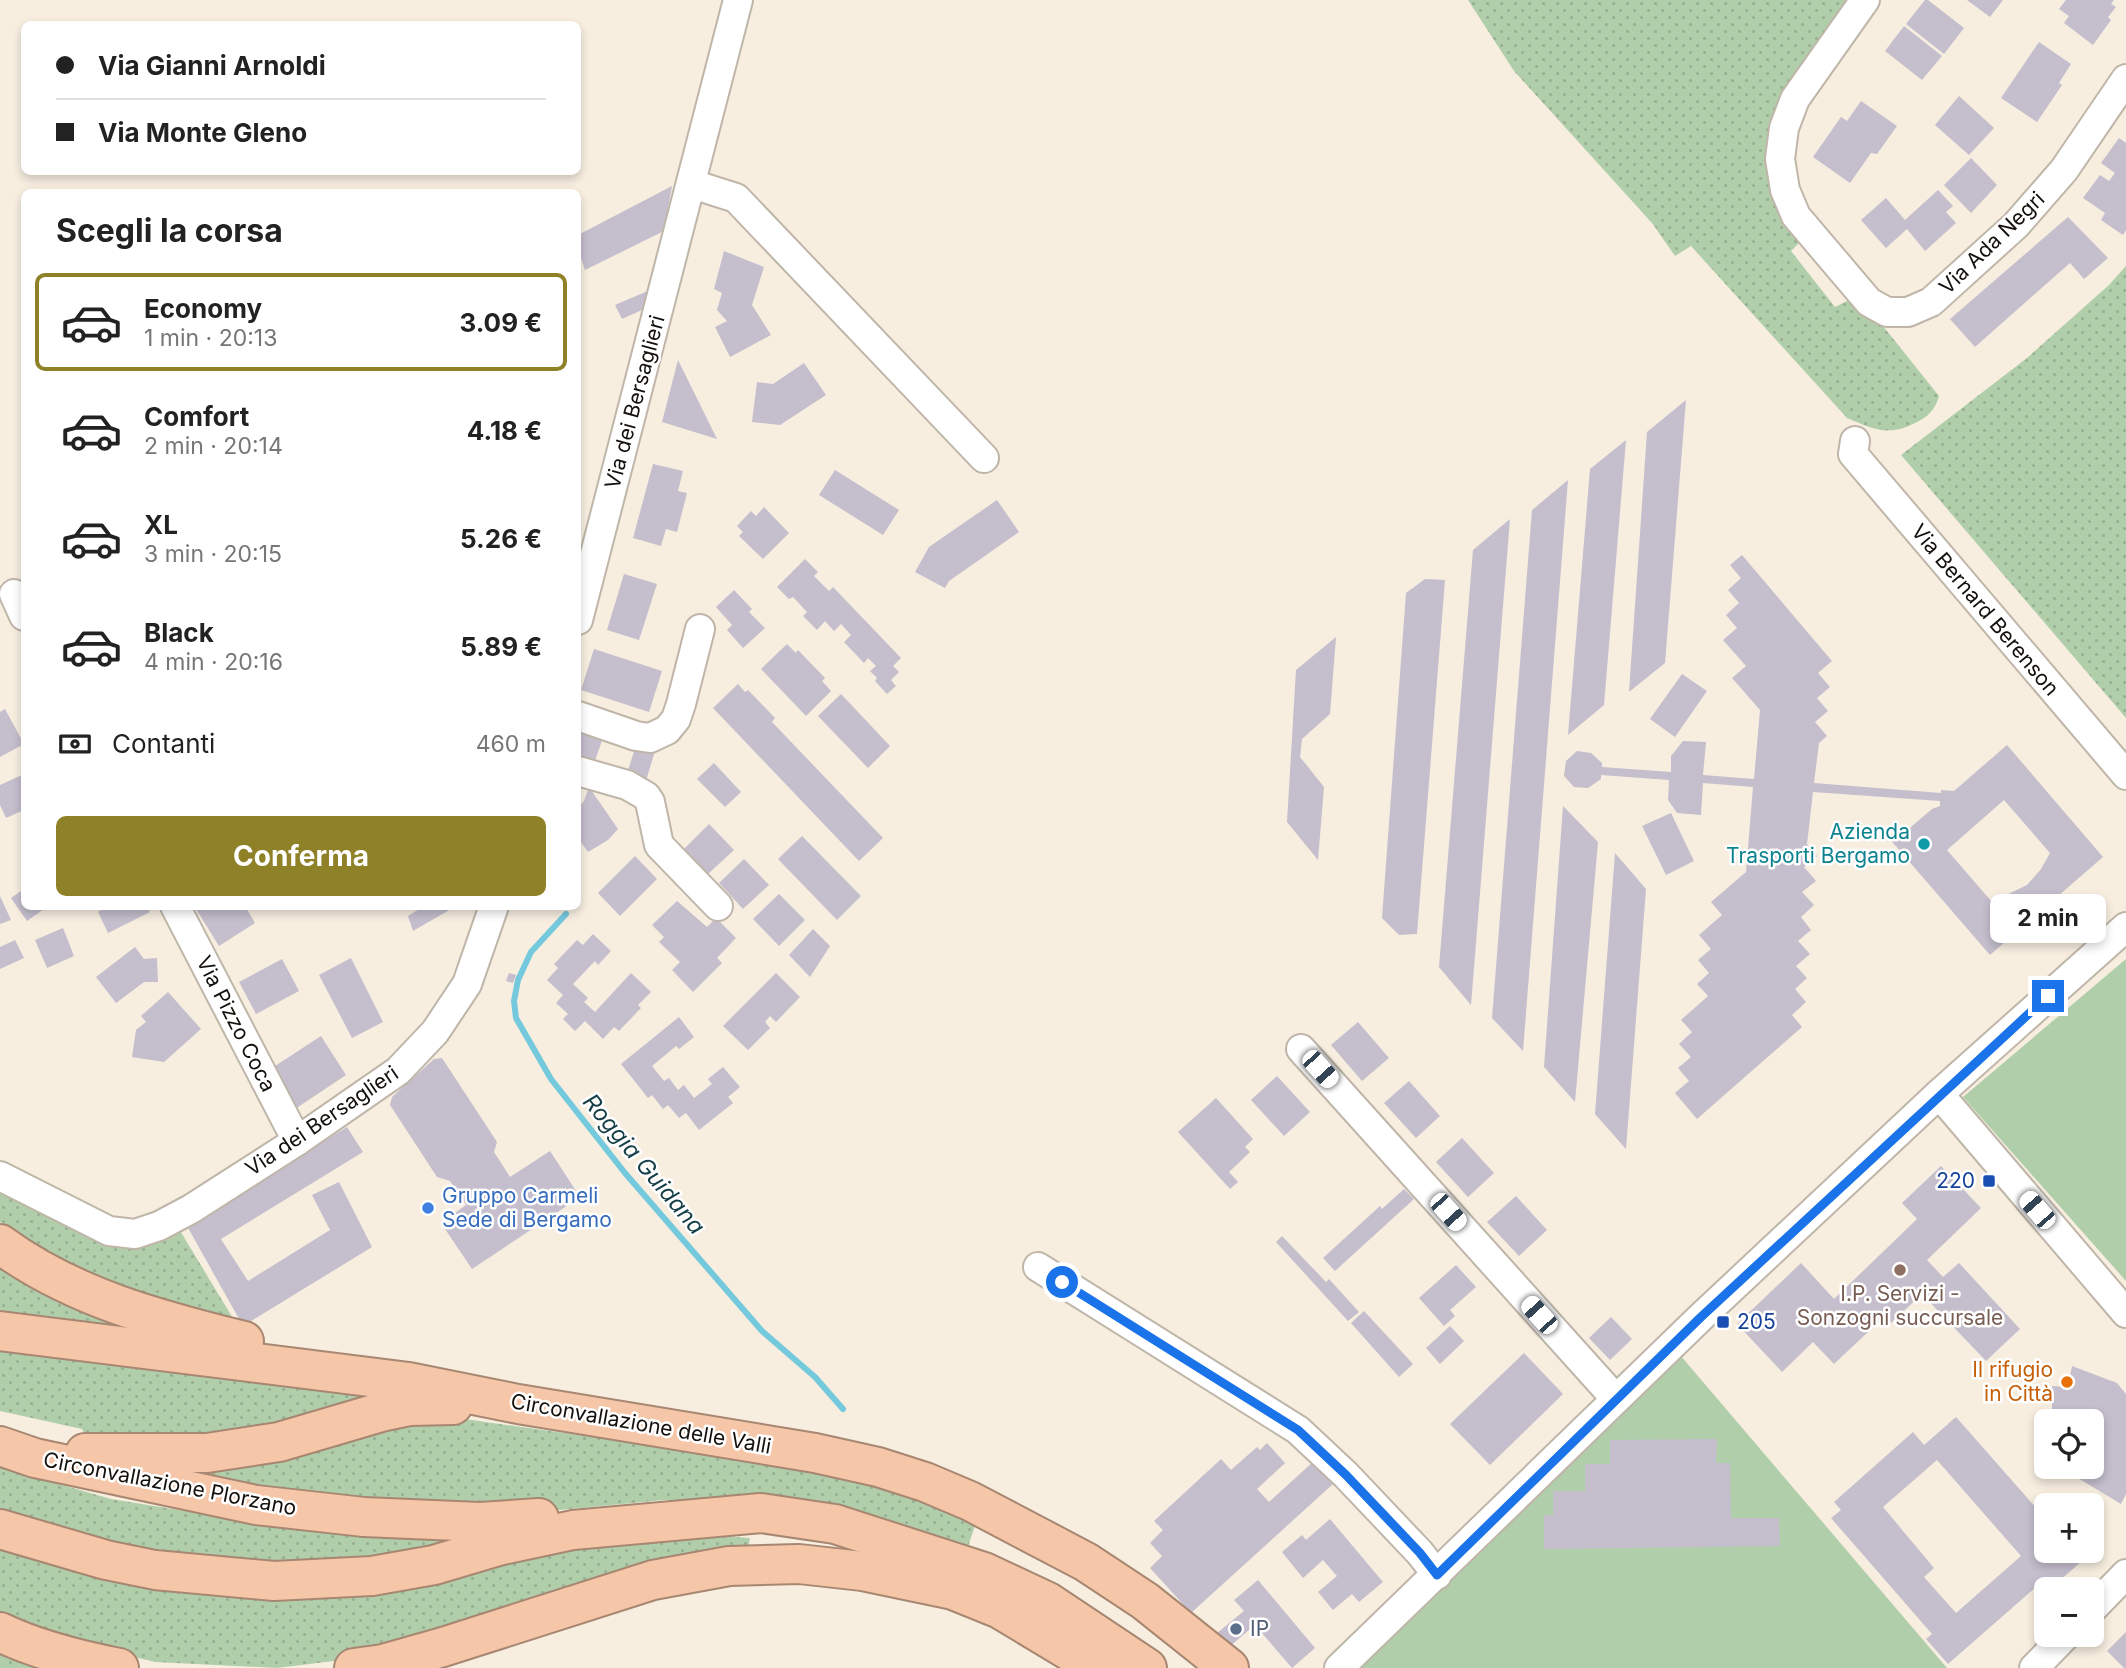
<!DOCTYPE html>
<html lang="it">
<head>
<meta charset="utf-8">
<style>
	:root { --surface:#fff; --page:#f2f2f2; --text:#222; --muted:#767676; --line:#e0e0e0; --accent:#8f8128 }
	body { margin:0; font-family:Inter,sans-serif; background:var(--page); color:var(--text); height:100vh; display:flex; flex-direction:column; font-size:26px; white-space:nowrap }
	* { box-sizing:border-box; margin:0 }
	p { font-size:23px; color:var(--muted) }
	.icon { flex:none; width:38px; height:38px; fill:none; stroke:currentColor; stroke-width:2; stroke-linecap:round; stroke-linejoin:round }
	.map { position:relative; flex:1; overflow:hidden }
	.sheet { position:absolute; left:21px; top:189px; width:560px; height:721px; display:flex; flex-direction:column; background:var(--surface); border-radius:10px; box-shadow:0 4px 10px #0003 }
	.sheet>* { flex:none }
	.banner { position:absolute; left:21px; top:21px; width:560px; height:154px; border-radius:10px; box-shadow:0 4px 10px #0003; display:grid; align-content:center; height:154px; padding:0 35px; background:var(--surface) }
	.fabs { position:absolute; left:2034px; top:1409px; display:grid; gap:14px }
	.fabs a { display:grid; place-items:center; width:70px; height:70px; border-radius:10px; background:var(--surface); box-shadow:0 4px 10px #0003; font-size:35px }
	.end { position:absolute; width:32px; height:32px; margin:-16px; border:9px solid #1a73e8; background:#fff; box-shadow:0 0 0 4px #fff }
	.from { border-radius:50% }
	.bubble { position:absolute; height:49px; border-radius:10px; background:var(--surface); box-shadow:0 4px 10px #0003; font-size:23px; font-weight:700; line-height:49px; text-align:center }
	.car { position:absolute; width:21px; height:42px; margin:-21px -10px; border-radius:9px; box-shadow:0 0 5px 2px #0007; background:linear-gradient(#fff 24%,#345 0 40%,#fff 0 76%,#345 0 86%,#fff 0) }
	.banner b { display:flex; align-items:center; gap:24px; height:66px; font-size:26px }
	.banner b+b { border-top:2px solid var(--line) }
	.banner i { width:18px; height:18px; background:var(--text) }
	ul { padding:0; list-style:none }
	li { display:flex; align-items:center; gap:21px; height:98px; margin:0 14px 10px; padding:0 21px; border:4px solid transparent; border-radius:10px }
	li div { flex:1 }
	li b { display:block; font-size:26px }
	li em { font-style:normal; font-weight:700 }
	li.on { border-color:var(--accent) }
	li>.icon { width:63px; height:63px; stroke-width:1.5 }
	h2 { padding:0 35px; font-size:32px; line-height:84px }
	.pay { display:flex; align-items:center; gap:18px; height:77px; padding:0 35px; font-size:26px }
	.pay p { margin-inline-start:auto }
	.cta { display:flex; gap:14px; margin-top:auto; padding:14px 35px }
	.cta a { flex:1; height:80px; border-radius:10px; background:var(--accent); color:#fff; font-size:28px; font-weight:700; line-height:80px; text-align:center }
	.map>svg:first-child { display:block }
</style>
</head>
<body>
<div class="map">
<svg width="2126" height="1668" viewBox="0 0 2126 1668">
	<defs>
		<pattern id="grass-dots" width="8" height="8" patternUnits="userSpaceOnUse" patternTransform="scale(1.75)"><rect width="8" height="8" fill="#b1ceab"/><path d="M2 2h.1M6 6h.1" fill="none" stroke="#97b092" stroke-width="1.8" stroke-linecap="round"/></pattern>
	</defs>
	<rect width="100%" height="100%" fill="#f7eee0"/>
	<!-- grass -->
	<g fill="url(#grass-dots)">
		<path d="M1468 0H1858L1775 131 1805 237 1791 251 1835 307 1855 297 1879 321 1939 396C1935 410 1928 417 1915 423 1888 437 1873 429 1847 418L1691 246 1675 256 1652 223 1514 71Z"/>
		<path d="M2126 266V718L1901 455 2027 358 2109 285Z"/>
		<path d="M0 1189 108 1244C142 1253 149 1247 179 1229L237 1325 149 1299 73 1268 0 1222Z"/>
		<path d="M0 1250 224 1350 0 1319Z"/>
		<path d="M0 1338 382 1399 277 1437 90 1449 82 1429 0 1411Z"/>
		<path d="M444 1416 669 1448 789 1455 979 1513 968 1547 761 1501 664 1500 549 1511 216 1493 174 1464Z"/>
		<path d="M0 1467 111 1499 253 1522 463 1535 426 1552 285 1567 165 1558 0 1513Z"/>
		<path d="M699 1534 750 1538 746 1558 391 1654 277 1668 155 1662 59 1639 0 1614V1543L102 1575 543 1550Z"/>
		<path d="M0 1644 68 1668H0Z"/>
	</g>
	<!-- garden -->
	<g fill="#b1ceab">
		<path d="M2126 959V1281L1963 1097Z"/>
		<path d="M1680 1355 1947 1668H1353Z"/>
	</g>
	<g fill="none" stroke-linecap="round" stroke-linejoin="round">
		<!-- stream -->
		<path stroke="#75c9dd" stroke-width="6" d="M566 914 531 952 518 980 514 1001 516 1018 551 1079 625 1173 762 1331 815 1377 843 1409"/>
	</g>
	<!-- building -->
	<g fill="#c4becd" fill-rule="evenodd">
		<path d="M1925 0H1928L1964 28 1944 54 1906 24Z"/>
		<path d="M1967 0H2003L1990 17Z"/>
		<path d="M2066 0H2114L2111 4 2116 7 2108 17 2111 20 2093 45 2064 23 2069 16 2059 9Z"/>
		<path d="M1904 26 1942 56 1922 80 1885 51Z"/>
		<path d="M2039 42 2071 64 2059 83 2062 85 2037 122 2001 98Z"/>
		<path d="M1959 96 1994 128 1969 155 1935 125Z"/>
		<path d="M1861 101 1897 126 1877 154 1871 153 1850 183 1813 157 1841 117 1847 121Z"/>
		<path d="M2119 138 2126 143V230L2123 235 2101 220 2105 213 2083 198 2100 175 2109 181 2115 173 2101 163Z"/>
		<path d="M1971 158 1997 185 1971 213 1944 185Z"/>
		<path d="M672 186 664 231 585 270 578 249V235Z"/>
		<path d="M1938 190 1953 206 1946 212 1956 223 1925 251 1907 229 1886 248 1861 220 1886 198 1905 220Z"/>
		<path d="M2068 217 2108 258 2084 279 2070 263 1975 347 1950 319Z"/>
		<path d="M724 251 764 267 752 305 771 335 730 357 715 327 727 321 717 310 722 293 714 289Z"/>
		<path d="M650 290 644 309 622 319 615 305Z"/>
		<path d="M678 360 717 439 662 422Z"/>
		<path d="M804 363 826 395 780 425 752 422 757 382 773 384Z"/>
		<path d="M1686 400 1665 663 1629 692 1647 432Z"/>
		<path d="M1626 440 1604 705 1568 735 1590 469Z"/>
		<path d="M653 464 683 471 678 491 687 493 677 532 666 529 661 546 633 538Z"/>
		<path d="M835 470 899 510 883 535 819 495Z"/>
		<path d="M1568 480 1523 1051 1492 1018 1532 510Z"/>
		<path d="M997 500 1019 532 949 581 945 588 915 572 929 547Z"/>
		<path d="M764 507 789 533 763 559 739 536 743 532 737 526 751 511 756 516Z"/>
		<path d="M1510 519 1471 1005 1439 967 1473 550Z"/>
		<path d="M1742 555 1832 661 1818 673 1830 687 1817 698 1828 711 1815 722 1827 736 1819 743 1814 783 1941 793V790L1954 791 2007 745 2103 857 1990 955 1888 837 1899 828 1904 833 1932 809 1940 806V801L1813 792 1807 844 1817 856 1804 867 1816 881 1802 892 1814 905 1801 917 1811 930 1798 941 1810 954 1796 966 1807 978 1795 989 1806 1002 1792 1015 1802 1027 1697 1119 1675 1093 1689 1081 1678 1068 1691 1057 1679 1044 1692 1032 1681 1020 1708 996 1697 984 1709 973 1698 960 1711 949 1699 935 1722 915 1711 902 1746 872 1753 787 1703 783 1701 815 1677 813 1668 800 1669 780 1601 775V779L1588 788 1574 787 1564 776 1566 761 1577 751 1591 753 1602 763V767L1671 772V756L1683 741 1706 742 1703 775 1754 779 1760 710 1732 678 1746 666 1723 640 1737 628 1726 615 1739 603 1728 590 1741 578 1730 565ZM2004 800 2050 853 2041 869 2027 885 1992 902 1947 850Z"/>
		<path d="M805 559 818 572 814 576 829 591 833 587 901 658 893 666 899 672 891 680 896 686 887 694 875 681 877 678 870 671 876 666 868 658 864 663 844 642 851 635 841 624 834 631 825 621 817 630 803 616 807 612 793 597 789 599 777 587Z"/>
		<path d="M624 574 657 584 639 640 607 630Z"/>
		<path d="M1425 579 1445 580 1417 934 1399 935 1382 918 1406 593Z"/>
		<path d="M734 590 752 609 749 612 765 628 743 648 727 630 732 625 716 607Z"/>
		<path d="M1336 637 1330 714 1302 739 1300 757 1324 787 1318 860 1287 822 1296 670Z"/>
		<path d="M787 644 796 653 798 650 825 678 822 681 831 691 806 716 761 669Z"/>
		<path d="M594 649 662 671 649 712 581 690Z"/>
		<path d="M1682 674 1707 691 1675 737 1650 719Z"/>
		<path d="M738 684 745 692 748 690 775 718 772 722 883 838 859 861 713 708Z"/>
		<path d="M841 694 890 746 868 768 818 716Z"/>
		<path d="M5 709 24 744 0 757V712Z"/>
		<path d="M578 725 604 735 593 766 578 761Z"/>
		<path d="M636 745 655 751 645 784 626 777Z"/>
		<path d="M714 763 741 792 725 807 697 779Z"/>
		<path d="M24 774V810L6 818 0 805V785Z"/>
		<path d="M589 787 618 829 608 840 588 852 578 838V808L584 801Z"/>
		<path d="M1563 806 1598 842 1575 1102 1544 1067Z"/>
		<path d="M1671 813 1694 861 1666 875 1642 826Z"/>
		<path d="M709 824 734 850 708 874 684 849Z"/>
		<path d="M802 836 861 896 837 920 778 859Z"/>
		<path d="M1615 853 1646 889 1626 1149 1595 1114Z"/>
		<path d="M635 856 657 879 620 916 598 893Z"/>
		<path d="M744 859 769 885 743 909 719 883Z"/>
		<path d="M24 889V906H48L27 921 11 898Z"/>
		<path d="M779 894 805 920 779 946 753 919Z"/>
		<path d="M0 896 11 920 0 924Z"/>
		<path d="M677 901 707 927 716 918 736 938 717 958 722 963 693 992 672 970 680 962 659 942 664 937 652 925Z"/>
		<path d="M108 906H147L150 912 108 933 98 912Z"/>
		<path d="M201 906H245L255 923 219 946 196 909Z"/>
		<path d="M424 906H449L451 909 413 931 408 916Z"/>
		<path d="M63 928 74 956 47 968 35 940Z"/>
		<path d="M813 929 830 946 810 977 789 955Z"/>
		<path d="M593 934 611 951 598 965 595 961 573 984 588 998 584 1002 595 1012 631 973 651 992 638 1005 641 1008 619 1031 614 1027 603 1039 585 1021 575 1031 563 1019 568 1014 556 1003 563 995 547 980 558 968 554 964 577 940 583 945Z"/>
		<path d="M15 940 24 958 0 969V947Z"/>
		<path d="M135 947 144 959 157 958 158 982H144L116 1003 96 977Z"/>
		<path d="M351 958 383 1022 352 1038 319 975Z"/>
		<path d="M282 959 299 991 256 1014 239 982Z"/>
		<path d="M509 973 516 975 513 983 506 981Z"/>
		<path d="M776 973 800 997 776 1022 770 1016 765 1022 770 1028 748 1050 723 1026Z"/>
		<path d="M168 992 201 1029 164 1062 132 1057 136 1030 146 1022 141 1016Z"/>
		<path d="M679 1017 694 1037 679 1049 676 1046 652 1066 664 1081 669 1078 678 1090 684 1085 694 1098 712 1084 708 1079 723 1067 740 1087 728 1097 733 1103 699 1130 686 1113 679 1118 668 1105 663 1109 652 1095 648 1098 621 1064Z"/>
		<path d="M1358 1022 1389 1058 1362 1081 1331 1045Z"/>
		<path d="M321 1036 346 1075 295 1109 269 1070Z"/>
		<path d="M442 1058 497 1142 494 1152 510 1177 550 1151 580 1197 472 1269 441 1223 466 1205 450 1181 437 1177 390 1105 392 1097 434 1059Z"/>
		<path d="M1277 1076 1310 1112 1284 1136 1251 1100Z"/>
		<path d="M1409 1081 1440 1116 1416 1138 1384 1103Z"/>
		<path d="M1216 1098 1253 1139 1245 1147 1250 1152 1229 1172 1238 1182 1230 1189 1178 1132Z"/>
		<path d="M347 1127 363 1152 221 1239 248 1281 330 1230 312 1195 339 1182 372 1247 243 1326 187 1226Z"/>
		<path d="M1462 1138 1494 1173 1468 1197 1436 1162Z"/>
		<path d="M1941 1166 1981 1208 1927 1260 1943 1277 1959 1263 2020 1329 1986 1361 1922 1294 1891 1323 1885 1316 1834 1364 1813 1342 1782 1372 1737 1324 1801 1263 1834 1299 1917 1219 1902 1203Z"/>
		<path d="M1404 1189 1414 1199 1335 1271 1323 1258 1380 1206 1382 1209Z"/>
		<path d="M1516 1196 1547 1230 1519 1256 1487 1222Z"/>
		<path d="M1282 1236 1326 1282 1329 1279 1359 1312 1348 1321 1276 1242Z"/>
		<path d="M1456 1265 1476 1287 1450 1310 1455 1316 1444 1326 1419 1298Z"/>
		<path d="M1364 1311 1413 1364 1399 1377 1351 1323Z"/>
		<path d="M1611 1317 1632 1339 1610 1360 1589 1338Z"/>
		<path d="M1450 1326 1464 1341 1440 1364 1426 1348Z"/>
		<path d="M1524 1353 1563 1394 1490 1465 1450 1424Z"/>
		<path d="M2072 1366 2117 1383 2126 1394V1494L2121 1504 2058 1466H2091V1421H2052V1386L2068 1387Z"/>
		<path d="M1956 1417 2046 1519V1550H2073L2082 1561 2050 1589 2043 1581 1948 1664 1926 1639 1932 1634 1831 1518 1841 1510 1834 1502 1913 1432 1924 1445ZM1937 1460 2021 1556 1956 1613 1924 1577 1934 1568 1883 1507Z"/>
		<path d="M1717 1439 1716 1463H1730L1731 1518H1779L1780 1546 1544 1549V1515H1553V1491H1585V1464H1610V1440Z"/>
		<path d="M1267 1443 1285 1463 1257 1489 1269 1502 1313 1462 1333 1484 1191 1613 1150 1568 1162 1556 1150 1543 1163 1530 1154 1521 1221 1459 1231 1470 1257 1447 1260 1450Z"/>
		<path d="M1330 1519 1383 1582 1359 1602 1352 1594 1333 1610 1318 1592 1337 1576 1323 1560 1303 1578 1282 1552 1302 1535 1306 1540Z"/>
		<path d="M1258 1580 1315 1648 1292 1668 1255 1625 1229 1647 1217 1633 1244 1611 1234 1600Z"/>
		<path d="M2126 1632V1668H2124L2107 1651Z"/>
	</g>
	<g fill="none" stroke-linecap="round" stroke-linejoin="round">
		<!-- minor casing -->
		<g stroke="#bfb6a9" stroke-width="32">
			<g id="minor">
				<path d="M1865 0 1795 99 1784 128 1780 159 1785 190 1796 216 1869 302 1887 312H1908L1931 302 2016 225 2064 170 2126 79"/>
				<path d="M692 184 736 198 984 458"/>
				<path d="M1855 441 1853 454 2126 775"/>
				<path d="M14 594 24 616"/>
				<path d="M578 620 738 0"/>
				<path d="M578 716 636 736 650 738 667 730 676 719 681 704 700 629"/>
				<path d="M578 771 627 785 646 796 650 802 659 845 718 906"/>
				<path d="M175 906 297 1141"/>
				<path d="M1301 1049 1615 1398"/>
				<path d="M1939 1094 2126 1313"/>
				<path d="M0 1176 109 1231 135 1234 159 1226 191 1209 297 1141 398 1071 435 1032 467 984 494 906"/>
				<path d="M1038 1267 1298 1430 1346 1475 1420 1553 1437 1575"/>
				<path d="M2091 1610 2126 1574"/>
				<path d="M1339 1668 1701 1317 1939 1094 2126 927"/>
				<path d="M2034 1668 2067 1634"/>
			</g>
		</g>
		<!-- highway casing -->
		<g stroke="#a78771" stroke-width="42">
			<g id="highway">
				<path d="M0 1244C72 1297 159 1320 244 1341"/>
				<path d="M0 1331 409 1382 518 1404 815 1453 878 1467 925 1482 970 1501 1086 1562 1145 1601 1229 1668"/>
				<path d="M0 1446 35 1458 256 1505 364 1517 480 1522 539 1518"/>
				<path d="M85 1453H207L279 1442 381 1412 410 1406 453 1405"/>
				<path d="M0 1529 106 1560 155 1570 274 1581 372 1576 434 1565 498 1546 573 1530 761 1513 835 1524 984 1572 1048 1602 1147 1668"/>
				<path d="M0 1632C37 1650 79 1660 119 1668"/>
				<path d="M354 1668 383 1664 443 1647 653 1580 729 1566 799 1564 862 1571 953 1590 1000 1609 1098 1668"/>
			</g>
		</g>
		<!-- minor -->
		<use href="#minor" stroke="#fff" stroke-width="28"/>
		<!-- highway -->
		<use href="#highway" stroke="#f6c6a8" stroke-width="38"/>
	</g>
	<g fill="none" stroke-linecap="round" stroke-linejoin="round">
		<!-- route -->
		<path stroke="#1a73e8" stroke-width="9" d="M1062 1282 1298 1430 1346 1475 1420 1553 1437 1575 1701 1317 2048 996"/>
	</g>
	<!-- markers -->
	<circle fill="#0f9aa8" stroke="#fff" stroke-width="2.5" cx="1924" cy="844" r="7"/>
	<g fill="#1a4fb4" stroke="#fff" stroke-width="2.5">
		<rect x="1982" y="1174" width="14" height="14" rx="3.5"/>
		<rect x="1716" y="1315" width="14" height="14" rx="3.5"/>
	</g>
	<circle fill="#3f7fe0" stroke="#fff" stroke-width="2.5" cx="428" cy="1208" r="7"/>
	<circle fill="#8d6e63" stroke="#fff" stroke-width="2.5" cx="1900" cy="1270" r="7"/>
	<circle fill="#e8710a" stroke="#fff" stroke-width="2.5" cx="2067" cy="1382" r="7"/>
	<circle fill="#5c6f8a" stroke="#fff" stroke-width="2.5" cx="1236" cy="1629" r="7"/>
	<g text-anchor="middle" stroke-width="5" stroke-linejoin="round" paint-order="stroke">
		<!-- street labels -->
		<g font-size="21" fill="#14110c" stroke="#fff">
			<text transform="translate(1992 243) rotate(-44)" y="7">Via Ada Negri</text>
			<text transform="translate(635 402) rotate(-75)" y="7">Via dei Bersaglieri</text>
			<text transform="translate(1985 610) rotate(50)" y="7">Via Bernard Berenson</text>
			<text transform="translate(236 1024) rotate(63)" y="7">Via Pizzo Coca</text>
			<text transform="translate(322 1121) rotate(-34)" y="7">Via dei Bersaglieri</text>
			<text transform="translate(641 1424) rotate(10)" y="7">Circonvallazione delle Valli</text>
			<text transform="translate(170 1484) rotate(11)" y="7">Circonvallazione Plorzano</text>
		</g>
		<!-- culture labels -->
		<g font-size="21" fill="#0d838f" stroke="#fff" text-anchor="end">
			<text x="1910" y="839">Azienda<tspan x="1910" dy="24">Trasporti Bergamo</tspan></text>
		</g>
		<!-- transit labels -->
		<g font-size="21" fill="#164399" stroke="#fff" text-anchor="end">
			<text x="1975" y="1188">220</text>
			<text x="1737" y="1329" text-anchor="start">205</text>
		</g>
		<!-- shop labels -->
		<g font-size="21" fill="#366cbe" stroke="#fff" text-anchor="start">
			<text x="442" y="1203">Gruppo Carmeli<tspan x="442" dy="24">Sede di Bergamo</tspan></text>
		</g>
		<!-- education labels -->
		<g font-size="21" fill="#785e54" stroke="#fff">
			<text x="1900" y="1301">I.P. Servizi -<tspan x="1900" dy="24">Sonzogni succursale</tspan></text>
		</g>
		<!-- food labels -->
		<g font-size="21" fill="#c56008" stroke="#fff" text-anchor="end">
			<text x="2053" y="1377">Il rifugio<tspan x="2053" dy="24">in Città</tspan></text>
		</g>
		<!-- service labels -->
		<g font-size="21" fill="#4e5e75" stroke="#fff" text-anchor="start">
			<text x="1250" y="1636">IP</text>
		</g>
		<!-- water labels -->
		<g font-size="23" font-style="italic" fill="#163e47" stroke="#fff">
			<text transform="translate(644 1164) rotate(50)" y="8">Roggia Guidana</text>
		</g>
	</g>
</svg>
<div class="fabs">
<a><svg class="icon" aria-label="locate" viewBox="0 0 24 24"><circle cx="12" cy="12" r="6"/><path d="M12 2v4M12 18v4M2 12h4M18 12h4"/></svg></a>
<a>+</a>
<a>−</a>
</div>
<i class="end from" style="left:1062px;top:1282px"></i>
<i class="end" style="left:2048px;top:996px"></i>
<div class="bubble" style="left:1990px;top:894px;width:116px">2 min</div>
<i class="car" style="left:1320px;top:1069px;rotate:138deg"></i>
<i class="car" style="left:2037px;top:1210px;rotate:319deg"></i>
<i class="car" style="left:1448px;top:1212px;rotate:138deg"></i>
<i class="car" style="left:1539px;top:1315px;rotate:318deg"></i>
<div class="banner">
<b><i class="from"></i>Via Gianni Arnoldi</b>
<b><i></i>Via Monte Gleno</b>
</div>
<section class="sheet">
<h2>Scegli la corsa</h2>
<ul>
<li class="on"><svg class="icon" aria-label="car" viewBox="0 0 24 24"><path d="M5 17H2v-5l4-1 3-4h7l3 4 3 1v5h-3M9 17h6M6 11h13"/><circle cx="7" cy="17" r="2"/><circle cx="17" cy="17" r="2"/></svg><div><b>Economy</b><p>1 min · 20:13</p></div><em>3.09 €</em></li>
<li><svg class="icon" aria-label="car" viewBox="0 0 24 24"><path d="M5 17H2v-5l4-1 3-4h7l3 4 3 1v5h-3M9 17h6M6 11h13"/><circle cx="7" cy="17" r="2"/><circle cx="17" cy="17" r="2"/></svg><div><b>Comfort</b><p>2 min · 20:14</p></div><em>4.18 €</em></li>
<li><svg class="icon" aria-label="car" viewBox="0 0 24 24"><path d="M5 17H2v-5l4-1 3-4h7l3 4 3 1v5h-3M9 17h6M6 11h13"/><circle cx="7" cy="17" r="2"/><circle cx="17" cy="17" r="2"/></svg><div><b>XL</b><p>3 min · 20:15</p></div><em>5.26 €</em></li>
<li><svg class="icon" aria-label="car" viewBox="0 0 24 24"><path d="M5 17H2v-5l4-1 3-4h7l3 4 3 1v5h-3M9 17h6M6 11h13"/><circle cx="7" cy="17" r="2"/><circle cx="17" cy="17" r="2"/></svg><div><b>Black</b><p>4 min · 20:16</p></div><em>5.89 €</em></li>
</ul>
<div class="pay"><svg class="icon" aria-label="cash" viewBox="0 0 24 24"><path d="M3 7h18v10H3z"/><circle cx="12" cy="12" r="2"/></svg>Contanti<p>460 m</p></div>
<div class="cta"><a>Conferma</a></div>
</section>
</div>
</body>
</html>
